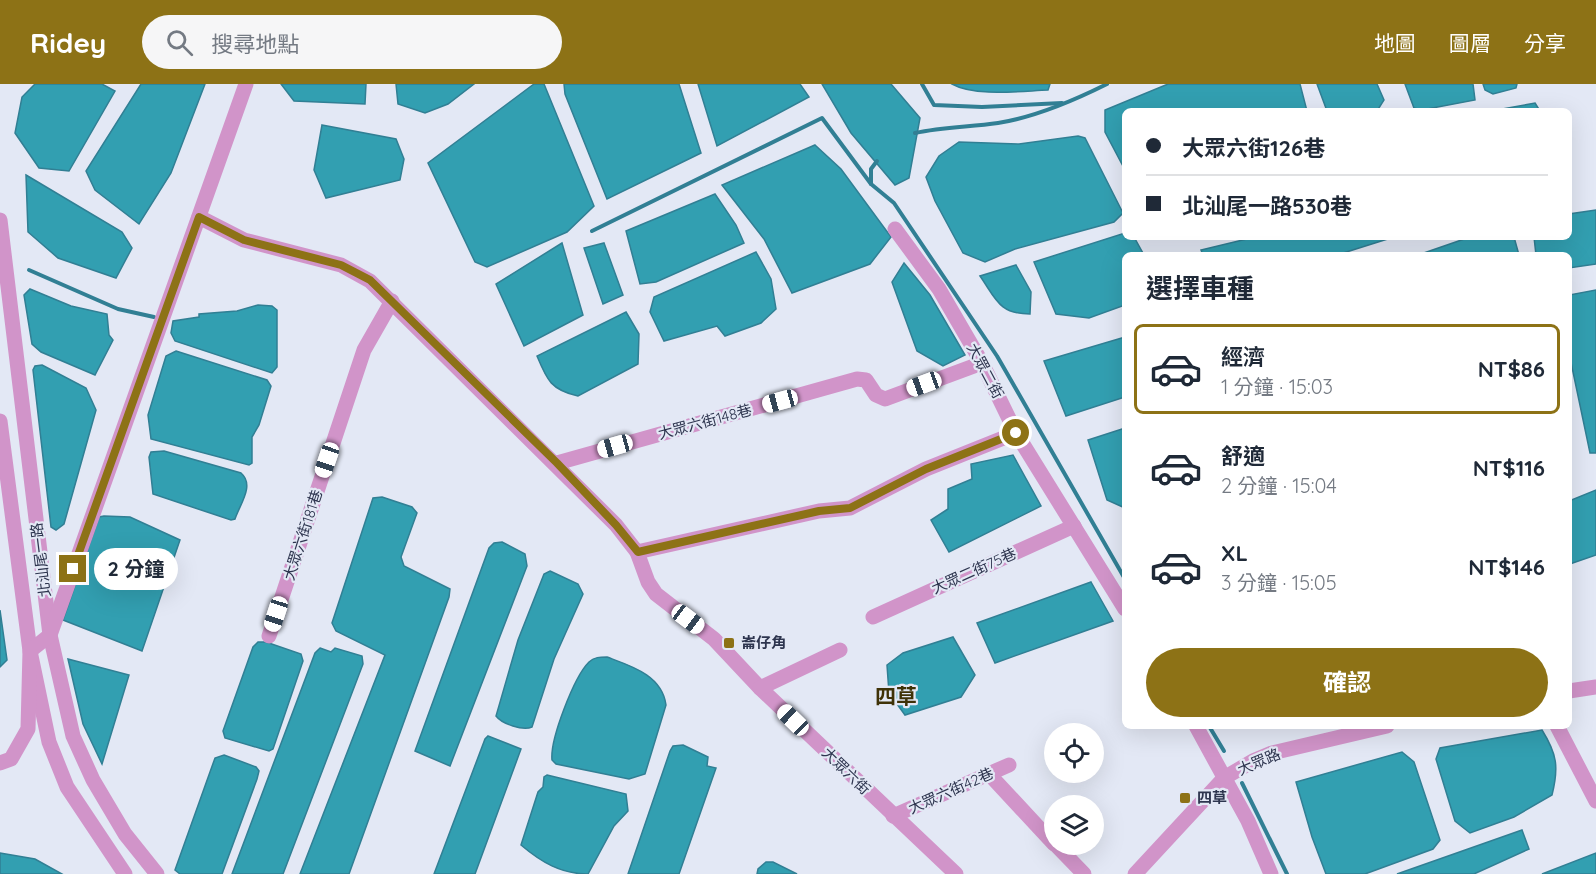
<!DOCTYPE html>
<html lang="zh-TW">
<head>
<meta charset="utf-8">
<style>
	:root { --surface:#fff; --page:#f6f6f7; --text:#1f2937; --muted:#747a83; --line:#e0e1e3; --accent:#8d7216 }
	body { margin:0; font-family:Quicksand,"Noto Sans TC",sans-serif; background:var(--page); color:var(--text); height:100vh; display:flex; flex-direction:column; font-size:22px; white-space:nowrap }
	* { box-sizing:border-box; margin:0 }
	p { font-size:20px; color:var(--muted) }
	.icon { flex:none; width:33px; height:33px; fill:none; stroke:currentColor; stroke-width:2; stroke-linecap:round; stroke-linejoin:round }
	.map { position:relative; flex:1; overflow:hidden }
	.details { position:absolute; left:1122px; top:168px; width:450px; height:477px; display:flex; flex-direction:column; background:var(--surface); border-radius:9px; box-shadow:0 6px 24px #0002 }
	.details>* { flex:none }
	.top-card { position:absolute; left:1122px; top:24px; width:450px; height:132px; border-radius:9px; box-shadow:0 6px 24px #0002; display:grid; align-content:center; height:132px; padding:0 24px; background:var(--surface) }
	.controls { position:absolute; left:1044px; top:639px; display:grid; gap:12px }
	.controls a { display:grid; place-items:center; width:60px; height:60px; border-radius:50%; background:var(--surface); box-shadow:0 6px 24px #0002; font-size:30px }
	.end { position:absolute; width:27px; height:27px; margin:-14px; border:8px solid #8d7216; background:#fff; box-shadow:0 0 0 3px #fff }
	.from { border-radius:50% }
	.bubble { position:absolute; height:42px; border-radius:21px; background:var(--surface); box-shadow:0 6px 24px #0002; font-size:20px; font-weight:700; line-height:42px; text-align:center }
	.car { position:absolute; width:18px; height:36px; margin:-18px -9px; border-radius:8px; box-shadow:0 0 4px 2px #0007; background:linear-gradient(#fff 24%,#345 0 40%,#fff 0 76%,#345 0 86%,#fff 0) }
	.top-card b { display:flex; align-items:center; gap:21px; height:57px; font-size:22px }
	.top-card b+b { border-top:2px solid var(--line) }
	.top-card i { width:15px; height:15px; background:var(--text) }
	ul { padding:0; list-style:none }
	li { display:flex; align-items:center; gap:18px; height:90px; margin:0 12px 9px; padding:0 12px; border:3px solid transparent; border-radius:9px }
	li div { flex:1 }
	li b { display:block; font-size:22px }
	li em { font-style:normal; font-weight:700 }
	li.active { border-color:var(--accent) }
	li>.icon { width:54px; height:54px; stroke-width:1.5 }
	h2 { padding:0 24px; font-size:27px; line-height:72px }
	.button { display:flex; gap:12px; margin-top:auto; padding:12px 24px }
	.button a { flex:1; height:69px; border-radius:36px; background:var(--accent); color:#fff; font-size:24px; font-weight:700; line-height:69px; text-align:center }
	header { display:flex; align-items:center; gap:36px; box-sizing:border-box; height:84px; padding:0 30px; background:var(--accent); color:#fff }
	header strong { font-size:28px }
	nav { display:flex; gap:33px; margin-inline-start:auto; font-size:21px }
	.search { width:420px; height:54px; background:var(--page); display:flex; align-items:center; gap:15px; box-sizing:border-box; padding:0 21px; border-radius:33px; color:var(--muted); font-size:22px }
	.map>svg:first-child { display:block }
</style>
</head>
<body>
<header>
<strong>Ridey</strong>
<div class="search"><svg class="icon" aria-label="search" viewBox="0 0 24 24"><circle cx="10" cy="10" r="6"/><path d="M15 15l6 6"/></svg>搜尋地點</div>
<nav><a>地圖</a><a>圖層</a><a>分享</a></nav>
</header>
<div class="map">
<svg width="1596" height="790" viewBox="0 0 1596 790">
	<rect width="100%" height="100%" fill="#e3e8f5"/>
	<!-- water -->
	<g fill="#329fb1" stroke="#317f94" stroke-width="1.5">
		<path d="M35 0H102L115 7 69 87 39 84 15 49 22 13Z"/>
		<path d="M141 0H205L171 89 139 140 95 106 86 87Z"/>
		<path d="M281 0H366L365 20 294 17Z"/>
		<path d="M396 0H474L448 20 425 29 398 20Z"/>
		<path d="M534 0H544L594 122 567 148 487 183 475 178 428 79Z"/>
		<path d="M564 0H679L701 69 607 115 565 10Z"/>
		<path d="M698 0H800L809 13 717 62Z"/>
		<path d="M822 0H891L920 34 909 94 895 101 851 49Z"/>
		<path d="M952 0H1050L1048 6C1021 7 975 13 952 0Z"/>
		<path d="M1168 0H1300L1307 27H1125V86L1105 48V26Z"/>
		<path d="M1317 0H1377L1384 16 1377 27H1327Z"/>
		<path d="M1405 0H1473L1475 16 1422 26 1414 24Z"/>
		<path d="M1483 0H1517L1516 4 1493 10 1485 6Z"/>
		<path d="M1535 19 1540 27H1496L1497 26Z"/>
		<path d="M322 41 396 55 404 75 400 96 326 114 314 86Z"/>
		<path d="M1078 52 1085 54 1123 129 1114 138 1015 165 985 178 963 169 935 117 926 93 939 72 959 58 1019 60Z"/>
		<path d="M815 61 841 85 891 153 870 180 792 209 764 155 722 101Z"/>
		<path d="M26 91 122 148 132 164 116 194 58 174 28 148Z"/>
		<path d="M715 110 736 141 744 159 656 198 640 200 626 147Z"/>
		<path d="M1596 126V180L1569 184V171H1536L1534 153H1569V130Z"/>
		<path d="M1125 149V153H1134L1144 171H1125V221L1089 234 1056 230 1034 178Z"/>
		<path d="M1255 153H1394L1337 171H1203L1201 166Z"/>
		<path d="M1470 153H1514L1519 171H1418Z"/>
		<path d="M562 159 583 231 524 262 496 200Z"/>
		<path d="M604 159 623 211 603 220 584 164Z"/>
		<path d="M756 168 771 195 776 225 761 239 725 252 717 242 664 257 650 228 654 213Z"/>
		<path d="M904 179 930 211 965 271 943 282 917 267 892 198Z"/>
		<path d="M1016 181 1031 208 1030 230C999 230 996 215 980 192Z"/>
		<path d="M30 205 71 222 107 230 109 251 113 256 95 291 41 268 32 260 24 211Z"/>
		<path d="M1596 206V369H1590L1569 269V211Z"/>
		<path d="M258 221 272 222 277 226V283L272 289 175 257 171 249 173 237 199 233V230L237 227Z"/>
		<path d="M626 228 639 250 638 280 578 312C551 306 547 296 537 272Z"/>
		<path d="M1125 253V313L1066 332 1044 277Z"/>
		<path d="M176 267 267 296 271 302 259 341 252 353V379L249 381 151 355 148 331 166 272Z"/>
		<path d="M42 281 86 304 96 326 64 440 56 446 51 443 33 286 35 282Z"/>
		<path d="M1125 344V424L1107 416 1088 356Z"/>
		<path d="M164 367 241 389C255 401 240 420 235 435L231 436 153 410 149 373 151 368Z"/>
		<path d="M1013 371 1041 422 949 468 931 436 948 425V405L972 395 971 380Z"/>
		<path d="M1596 406V471L1570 480 1569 417Z"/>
		<path d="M382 413 412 423 417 429 401 473 404 482 450 505 449 513 349 790H300L385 571 336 547 332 539 373 414Z"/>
		<path d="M104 432 130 433 180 456 142 567 63 536 99 433Z"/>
		<path d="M502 458 525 470 527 482 450 682 415 667 489 464 494 459Z"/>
		<path d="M550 487 578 500 583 510 554 575 532 643C523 647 502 640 496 632L518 556 544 490Z"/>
		<path d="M1091 498 1113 537 995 579 977 539Z"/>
		<path d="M0 526 7 576 0 583Z"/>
		<path d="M953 553 975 591 961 613 905 631 889 609 887 581 903 569Z"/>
		<path d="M258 558H266L301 570 303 577 273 665 269 667 225 654 223 647 253 563Z"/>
		<path d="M320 564 331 568 335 564 362 572 363 580 283 790H232L315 569Z"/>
		<path d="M607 573C631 582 662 591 666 621L645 690 629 695 556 680 552 676C550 655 574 593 589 578 594 573 600 573 607 573Z"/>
		<path d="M68 575 129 591 102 680 83 640Z"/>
		<path d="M1542 646C1557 670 1559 683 1552 711L1514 733 1470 749 1455 737 1436 675 1440 664Z"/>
		<path d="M488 652 521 665 475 790H434L485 655Z"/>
		<path d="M683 661 708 673 707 682 716 684 679 790H628L670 667 673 662Z"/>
		<path d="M1402 668 1414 678 1440 756 1433 765 1365 790H1326L1312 753 1296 698Z"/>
		<path d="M224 671 256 683 259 687 257 695 222 790H180L175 786 215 674Z"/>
		<path d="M547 691 626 710 628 727 614 742 588 790C561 790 541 778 521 761L538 708 543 703 544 693Z"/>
		<path d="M1522 746 1529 765 1474 790H1397Z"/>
		<path d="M0 769 35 775 62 790H0Z"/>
		<path d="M1596 769V790H1542Z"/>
		<path d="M766 778H773L797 790H757L758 785Z"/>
	</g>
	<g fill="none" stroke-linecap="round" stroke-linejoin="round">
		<!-- stream -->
		<g stroke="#317f94" stroke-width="4">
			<path d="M922 0 934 21 982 23 1062 19"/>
			<path d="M915 49C943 43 970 43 998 39 1036 33 1073 17 1107 0"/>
			<path d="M871 100V85L877 77"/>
			<path d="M592 147 822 34 871 100 894 119 997 272 1125 495"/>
			<path d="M29 186 118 225 154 233"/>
			<path d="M1209 642 1224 667"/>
			<path d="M1242 699 1287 790"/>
		</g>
		<!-- minor -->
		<g stroke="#d194c9" stroke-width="15">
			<path d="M199 133 244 156 341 181 370 197 616 441 637 468 648 498 656 510 714 555 760 604 956 790"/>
			<path d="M0 136 50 551 73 652 93 696 125 750 157 790"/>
			<path d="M895 145 939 205 982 279 1016 349 1125 525"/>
			<path d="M0 337 30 567 49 658 67 703 125 790"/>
			<path d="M557 379 857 295 866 296 876 311 885 315 982 279"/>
			<path d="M637 468 819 427 850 424 926 385 1016 349"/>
			<path d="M873 533 1074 442"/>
			<path d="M269 552 364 266 392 217"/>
			<path d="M760 604 840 566"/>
			<path d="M1569 607 1596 603"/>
			<path d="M1196 642 1248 737 1271 790"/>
			<path d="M1557 642 1596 717"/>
			<path d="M0 679 11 675 28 645 30 567 50 551 246 0"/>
			<path d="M989 690 1054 760"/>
			<path d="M893 732 1009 681"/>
			<path d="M1055 760 1084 790"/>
			<path d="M1135 790 1224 694 1253 677 1272 669 1387 642"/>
		</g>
	</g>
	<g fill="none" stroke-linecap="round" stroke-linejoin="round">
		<!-- route -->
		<path stroke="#8d7216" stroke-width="8" d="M73 485 199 133 244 156 341 181 370 196 557 379 616 441 638 468 819 427 850 424 926 385 1016 349"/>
	</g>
	<!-- markers -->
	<g fill="#8d7216" stroke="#e3e8f5" stroke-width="2">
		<rect x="723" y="553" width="12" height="12" rx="3"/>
		<rect x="1179" y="708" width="12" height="12" rx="3"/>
	</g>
	<g text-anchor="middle" stroke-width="4.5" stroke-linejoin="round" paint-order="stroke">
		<!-- street labels -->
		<g font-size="15" fill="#2e354f" stroke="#e3e8f5">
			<text transform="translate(985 287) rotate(62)" y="5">大眾二街</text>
			<text transform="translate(705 338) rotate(-15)" y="5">大眾六街148巷</text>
			<text transform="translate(303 451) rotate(-72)" y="5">大眾六街181巷</text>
			<text transform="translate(41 476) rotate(-97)" y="5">北汕尾一路</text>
			<text transform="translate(974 487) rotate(-24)" y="5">大眾二街75巷</text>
			<text transform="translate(1259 678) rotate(-23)" y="5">大眾路</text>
			<text transform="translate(846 687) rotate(44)" y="5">大眾六街</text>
			<text transform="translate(951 707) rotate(-24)" y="5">大眾六街42巷</text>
		</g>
		<!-- poi labels -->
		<g font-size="15" font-weight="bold" fill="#2e354f" stroke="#e3e8f5" text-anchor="start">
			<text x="741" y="564">崙仔角</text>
			<text x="1197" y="719">四草</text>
		</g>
		<!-- district labels -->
		<g font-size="21" font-weight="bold" fill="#3f3207" stroke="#e3e8f5">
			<text x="896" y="620">四草</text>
		</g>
	</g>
</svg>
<div class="controls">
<a><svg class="icon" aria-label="locate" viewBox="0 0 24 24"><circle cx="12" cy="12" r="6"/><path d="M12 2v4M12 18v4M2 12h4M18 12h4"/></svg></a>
<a><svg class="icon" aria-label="layers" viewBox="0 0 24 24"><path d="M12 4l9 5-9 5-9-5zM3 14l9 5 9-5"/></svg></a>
</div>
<i class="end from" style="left:1016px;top:349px"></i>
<i class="end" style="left:73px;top:485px"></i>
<div class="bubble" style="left:94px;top:464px;width:84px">2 分鐘</div>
<i class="car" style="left:924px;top:300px;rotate:250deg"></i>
<i class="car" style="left:780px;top:317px;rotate:255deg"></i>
<i class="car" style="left:615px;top:362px;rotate:254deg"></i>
<i class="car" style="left:327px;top:376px;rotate:199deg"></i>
<i class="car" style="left:276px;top:530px;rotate:198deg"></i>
<i class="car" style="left:688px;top:535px;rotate:127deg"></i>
<i class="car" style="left:793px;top:636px;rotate:314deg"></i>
<div class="top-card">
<b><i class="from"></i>大眾六街126巷</b>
<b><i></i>北汕尾一路530巷</b>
</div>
<section class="details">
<h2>選擇車種</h2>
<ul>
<li class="active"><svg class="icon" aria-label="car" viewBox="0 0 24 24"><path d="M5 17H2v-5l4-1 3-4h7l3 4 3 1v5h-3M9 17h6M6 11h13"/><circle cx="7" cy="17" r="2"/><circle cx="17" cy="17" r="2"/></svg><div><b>經濟</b><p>1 分鐘 · 15:03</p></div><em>NT$86</em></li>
<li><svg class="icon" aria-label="car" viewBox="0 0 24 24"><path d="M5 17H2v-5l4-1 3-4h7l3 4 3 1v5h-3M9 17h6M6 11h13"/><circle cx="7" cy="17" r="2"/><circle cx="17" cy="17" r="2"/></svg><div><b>舒適</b><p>2 分鐘 · 15:04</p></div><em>NT$116</em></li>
<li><svg class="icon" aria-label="car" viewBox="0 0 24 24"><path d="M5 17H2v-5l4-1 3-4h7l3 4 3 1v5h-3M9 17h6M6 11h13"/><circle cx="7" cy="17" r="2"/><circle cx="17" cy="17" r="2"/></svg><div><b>XL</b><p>3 分鐘 · 15:05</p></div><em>NT$146</em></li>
</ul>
<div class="button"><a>確認</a></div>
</section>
</div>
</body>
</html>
